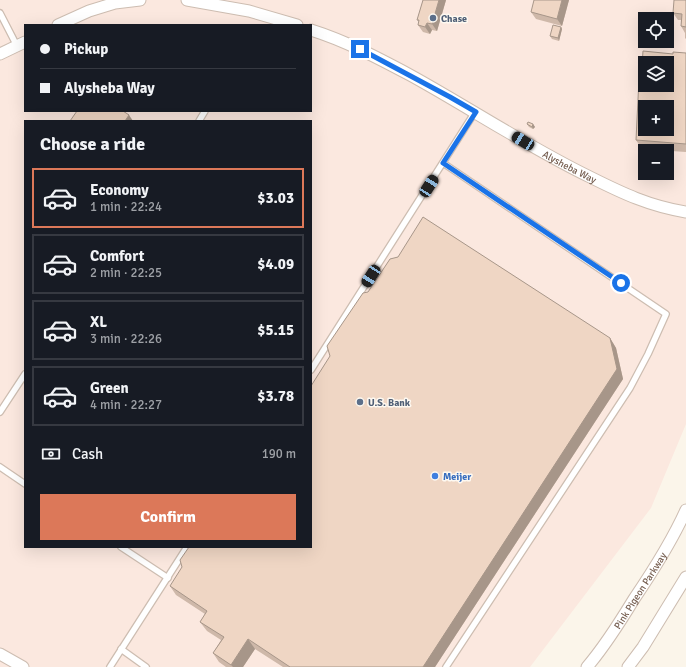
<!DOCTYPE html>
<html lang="en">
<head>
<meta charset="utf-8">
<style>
	:root { --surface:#171b24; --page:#20242c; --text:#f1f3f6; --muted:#9ea1a6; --line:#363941; --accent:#dc7859 }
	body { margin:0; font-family:Signika,sans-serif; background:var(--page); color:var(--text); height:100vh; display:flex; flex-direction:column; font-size:15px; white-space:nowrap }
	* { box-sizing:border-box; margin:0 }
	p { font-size:13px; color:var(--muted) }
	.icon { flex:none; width:22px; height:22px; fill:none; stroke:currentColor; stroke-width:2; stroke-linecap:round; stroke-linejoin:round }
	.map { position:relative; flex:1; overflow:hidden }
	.panel { position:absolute; left:24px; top:120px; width:288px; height:428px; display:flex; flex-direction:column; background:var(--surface); border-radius:0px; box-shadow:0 4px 16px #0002 }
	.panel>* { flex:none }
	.guide { position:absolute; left:24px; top:24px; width:288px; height:88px; border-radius:0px; box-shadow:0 4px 16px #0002; display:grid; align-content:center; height:88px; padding:0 16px; background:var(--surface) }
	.controls { position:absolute; left:638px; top:12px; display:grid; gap:8px }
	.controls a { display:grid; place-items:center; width:36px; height:36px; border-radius:0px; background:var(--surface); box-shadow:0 4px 16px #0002; font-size:20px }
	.end { position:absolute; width:18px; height:18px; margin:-9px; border:5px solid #1a73e8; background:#fff; box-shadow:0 0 0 2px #fff }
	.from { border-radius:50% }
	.car { position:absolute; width:12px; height:24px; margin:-12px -6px; border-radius:5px; box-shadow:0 0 3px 1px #0007; background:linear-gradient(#222 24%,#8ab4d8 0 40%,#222 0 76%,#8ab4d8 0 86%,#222 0) }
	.guide b { display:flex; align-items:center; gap:14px; height:38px; font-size:15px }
	.guide b+b { border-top:1px solid var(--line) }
	.guide i { width:10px; height:10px; background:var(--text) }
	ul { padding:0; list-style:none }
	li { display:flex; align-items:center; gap:12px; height:60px; margin:0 8px 6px; padding:0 8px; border:2px solid var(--line); border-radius:0px }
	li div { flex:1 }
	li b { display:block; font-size:15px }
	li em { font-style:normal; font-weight:700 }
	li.active { border-color:var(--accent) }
	li>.icon { width:36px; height:36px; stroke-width:1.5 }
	h2 { padding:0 16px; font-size:18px; line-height:48px }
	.pay { display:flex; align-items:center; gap:10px; height:44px; padding:0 16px; font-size:15px }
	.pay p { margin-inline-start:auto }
	.action { display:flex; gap:8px; margin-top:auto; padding:8px 16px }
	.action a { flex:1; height:46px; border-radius:0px; background:var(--accent); color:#fff; font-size:16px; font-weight:700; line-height:46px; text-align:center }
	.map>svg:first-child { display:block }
</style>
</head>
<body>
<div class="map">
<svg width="686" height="667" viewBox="0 0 686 667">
	<rect width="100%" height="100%" fill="#fbf5ea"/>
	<!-- commercial -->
	<path fill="#fbe8df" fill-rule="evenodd" d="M0 0H686V424L651 508 530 667H0ZM645 19H667V41H645ZM25 25H311V111H25ZM645 63H667V85H645ZM645 107H667V129H645ZM25 121H311V547H25ZM645 151H667V173H645Z"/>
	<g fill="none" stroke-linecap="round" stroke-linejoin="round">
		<!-- service casing -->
		<g stroke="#cdbdb1" stroke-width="8">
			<g id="service">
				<path d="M0 13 17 46"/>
				<path d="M199 121 205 111"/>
				<path d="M443 163 666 314 648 354 630 388 446 667"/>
				<path d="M311 370 475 112"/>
				<path d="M0 412 25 374"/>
				<path d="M0 467 25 484"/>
				<path d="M121 547 168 578"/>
				<path d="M121 649 146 667"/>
				<path d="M110 667 187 547"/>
			</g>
		</g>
		<!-- minor casing -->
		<g stroke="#cdbdb1" stroke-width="13">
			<g id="minor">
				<path d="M187 0 249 11 297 25"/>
				<path d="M58 25 89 11 115 3 140 0"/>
				<path id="s1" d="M311 30C346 41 378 58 410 75 470 108 528 147 590 177 622 193 649 206 686 212"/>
				<path d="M0 54 25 42"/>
				<path d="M0 654 23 667"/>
				<path id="s2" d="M587 667C605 646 620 622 634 599 653 571 672 541 686 510"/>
				<path d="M628 667 643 647 686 577"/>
			</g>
		</g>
		<!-- service -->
		<use href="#service" stroke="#fff" stroke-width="5.5"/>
		<!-- minor -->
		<use href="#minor" stroke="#fff" stroke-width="11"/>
	</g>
	<!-- wall -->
	<g fill="#ceb8a9">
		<path d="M423 0H446L437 31 432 30 430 34 423 32 418 25 419 22 417 20Z"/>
		<path d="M569 0 562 26 536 19 531 12Z"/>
		<path d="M686 0V39L685 38V33L681 26V20H678L673 13Z"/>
		<path d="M561 27 562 29 559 41 552 39 550 36Z"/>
		<path d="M686 53V152L642 149 636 140 641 80 673 54Z"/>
		<path d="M527 124H533L535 127 533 129 529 127Z"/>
		<path d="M610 338 616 348 623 379 435 667H283L255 649 243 667H226L219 662 213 653 221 640 207 631 200 622 205 614 176 595 170 586Z"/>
	</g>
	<!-- shaded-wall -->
	<g fill="#a79689">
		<path d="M439 0H446L437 31 432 24Z"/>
		<path d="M562 0H569L562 26 557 19Z"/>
		<path d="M427 23 432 30 430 34 425 27Z"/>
		<path d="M561 27 562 29 559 41 558 38Z"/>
		<path d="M129 115 133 121H125Z"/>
		<path d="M533 124 535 127 533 129 532 127Z"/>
		<path d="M610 338 616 348 623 379 435 667H423Z"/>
		<path d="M248 639 255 649 243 667H233L231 665Z"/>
	</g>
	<!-- building -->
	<g fill="#efd6c4" stroke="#a79689" fill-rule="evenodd">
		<path d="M423 0H439L432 24 427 23 425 27 418 25 419 20H417Z"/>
		<path d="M534 0H562L557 19 531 12Z"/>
		<path d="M674 0H686V27L681 26 682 14 673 13Z"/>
		<path d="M553 25 561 27 558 38 550 36Z"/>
		<path d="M643 51 673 54V52L686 53V144L636 140 639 79 641 80ZM645 63H667V85H645ZM645 107H667V129H645Z"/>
		<path d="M77 111H123L129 115 125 121H70Z"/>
		<path d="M528 122 533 124 532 127 527 124Z"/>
		<path d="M423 217 610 338 617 369 423 667H290L248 639 231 665 213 653 224 637 200 622 207 611 170 586 182 567 180 560 189 547H311V386L330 356 327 346 363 293 368 292 390 259 398 257Z"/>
	</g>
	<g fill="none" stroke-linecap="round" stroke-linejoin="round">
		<!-- route -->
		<path stroke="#1a73e8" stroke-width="5" d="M360 49 450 97 476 112 443 163 621 283"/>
	</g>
	<!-- markers -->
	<g fill="#5c6f8a" stroke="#fef9f1" stroke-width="1.5">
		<circle cx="433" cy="18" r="4"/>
		<circle cx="360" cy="402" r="4"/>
	</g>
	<circle fill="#3f7fe0" stroke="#fef9f1" stroke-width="1.5" cx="435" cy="476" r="4"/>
	<g text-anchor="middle" stroke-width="3" stroke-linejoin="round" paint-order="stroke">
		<!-- service labels -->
		<g font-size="10" font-weight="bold" fill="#4e5e75" stroke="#fef9f1" text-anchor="start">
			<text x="441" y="22">Chase</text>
			<text x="368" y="406">U.S. Bank</text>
		</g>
		<!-- street labels -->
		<g font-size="10" fill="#755d4f" stroke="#fef9f1">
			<text dy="4" stroke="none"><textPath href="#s1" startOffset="293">Alysheba Way</textPath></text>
			<text dy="4" stroke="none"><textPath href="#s2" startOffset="93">Pink Pigeon Parkway</textPath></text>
		</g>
		<!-- shop labels -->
		<g font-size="10" font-weight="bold" fill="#366cbe" stroke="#fef9f1" text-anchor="start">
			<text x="443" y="480">Meijer</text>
		</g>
	</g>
</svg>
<div class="controls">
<a><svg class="icon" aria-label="locate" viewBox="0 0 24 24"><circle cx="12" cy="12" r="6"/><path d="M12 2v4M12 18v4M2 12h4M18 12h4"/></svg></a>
<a><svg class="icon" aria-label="layers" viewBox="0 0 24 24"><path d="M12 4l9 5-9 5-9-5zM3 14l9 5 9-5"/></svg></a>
<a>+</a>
<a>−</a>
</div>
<i class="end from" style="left:621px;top:283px"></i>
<i class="end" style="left:360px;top:49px"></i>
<i class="car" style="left:523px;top:141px;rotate:301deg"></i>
<i class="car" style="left:429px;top:186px;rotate:33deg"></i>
<i class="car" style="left:371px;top:276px;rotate:213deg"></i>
<div class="guide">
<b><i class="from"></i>Pickup</b>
<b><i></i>Alysheba Way</b>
</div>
<section class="panel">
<h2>Choose a ride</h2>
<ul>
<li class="active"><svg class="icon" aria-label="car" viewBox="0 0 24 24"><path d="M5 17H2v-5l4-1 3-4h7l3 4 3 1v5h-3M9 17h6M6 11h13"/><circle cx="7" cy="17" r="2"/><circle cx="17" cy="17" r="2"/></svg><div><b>Economy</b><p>1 min · 22:24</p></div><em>$3.03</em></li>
<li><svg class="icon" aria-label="car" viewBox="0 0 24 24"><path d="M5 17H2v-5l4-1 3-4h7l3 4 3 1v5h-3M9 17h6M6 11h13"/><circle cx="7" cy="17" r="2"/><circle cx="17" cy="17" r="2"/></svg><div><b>Comfort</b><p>2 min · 22:25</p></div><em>$4.09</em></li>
<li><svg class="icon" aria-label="car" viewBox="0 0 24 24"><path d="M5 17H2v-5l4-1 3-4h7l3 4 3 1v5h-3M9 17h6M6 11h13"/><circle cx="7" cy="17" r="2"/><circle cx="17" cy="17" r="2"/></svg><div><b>XL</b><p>3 min · 22:26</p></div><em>$5.15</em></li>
<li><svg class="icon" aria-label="car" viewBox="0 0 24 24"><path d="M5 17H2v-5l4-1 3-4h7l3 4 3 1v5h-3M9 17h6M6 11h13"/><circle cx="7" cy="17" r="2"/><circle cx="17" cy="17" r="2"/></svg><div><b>Green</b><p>4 min · 22:27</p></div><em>$3.78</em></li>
</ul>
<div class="pay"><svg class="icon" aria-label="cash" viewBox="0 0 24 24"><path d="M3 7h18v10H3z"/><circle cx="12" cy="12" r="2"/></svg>Cash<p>190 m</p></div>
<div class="action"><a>Confirm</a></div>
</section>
</div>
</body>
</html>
